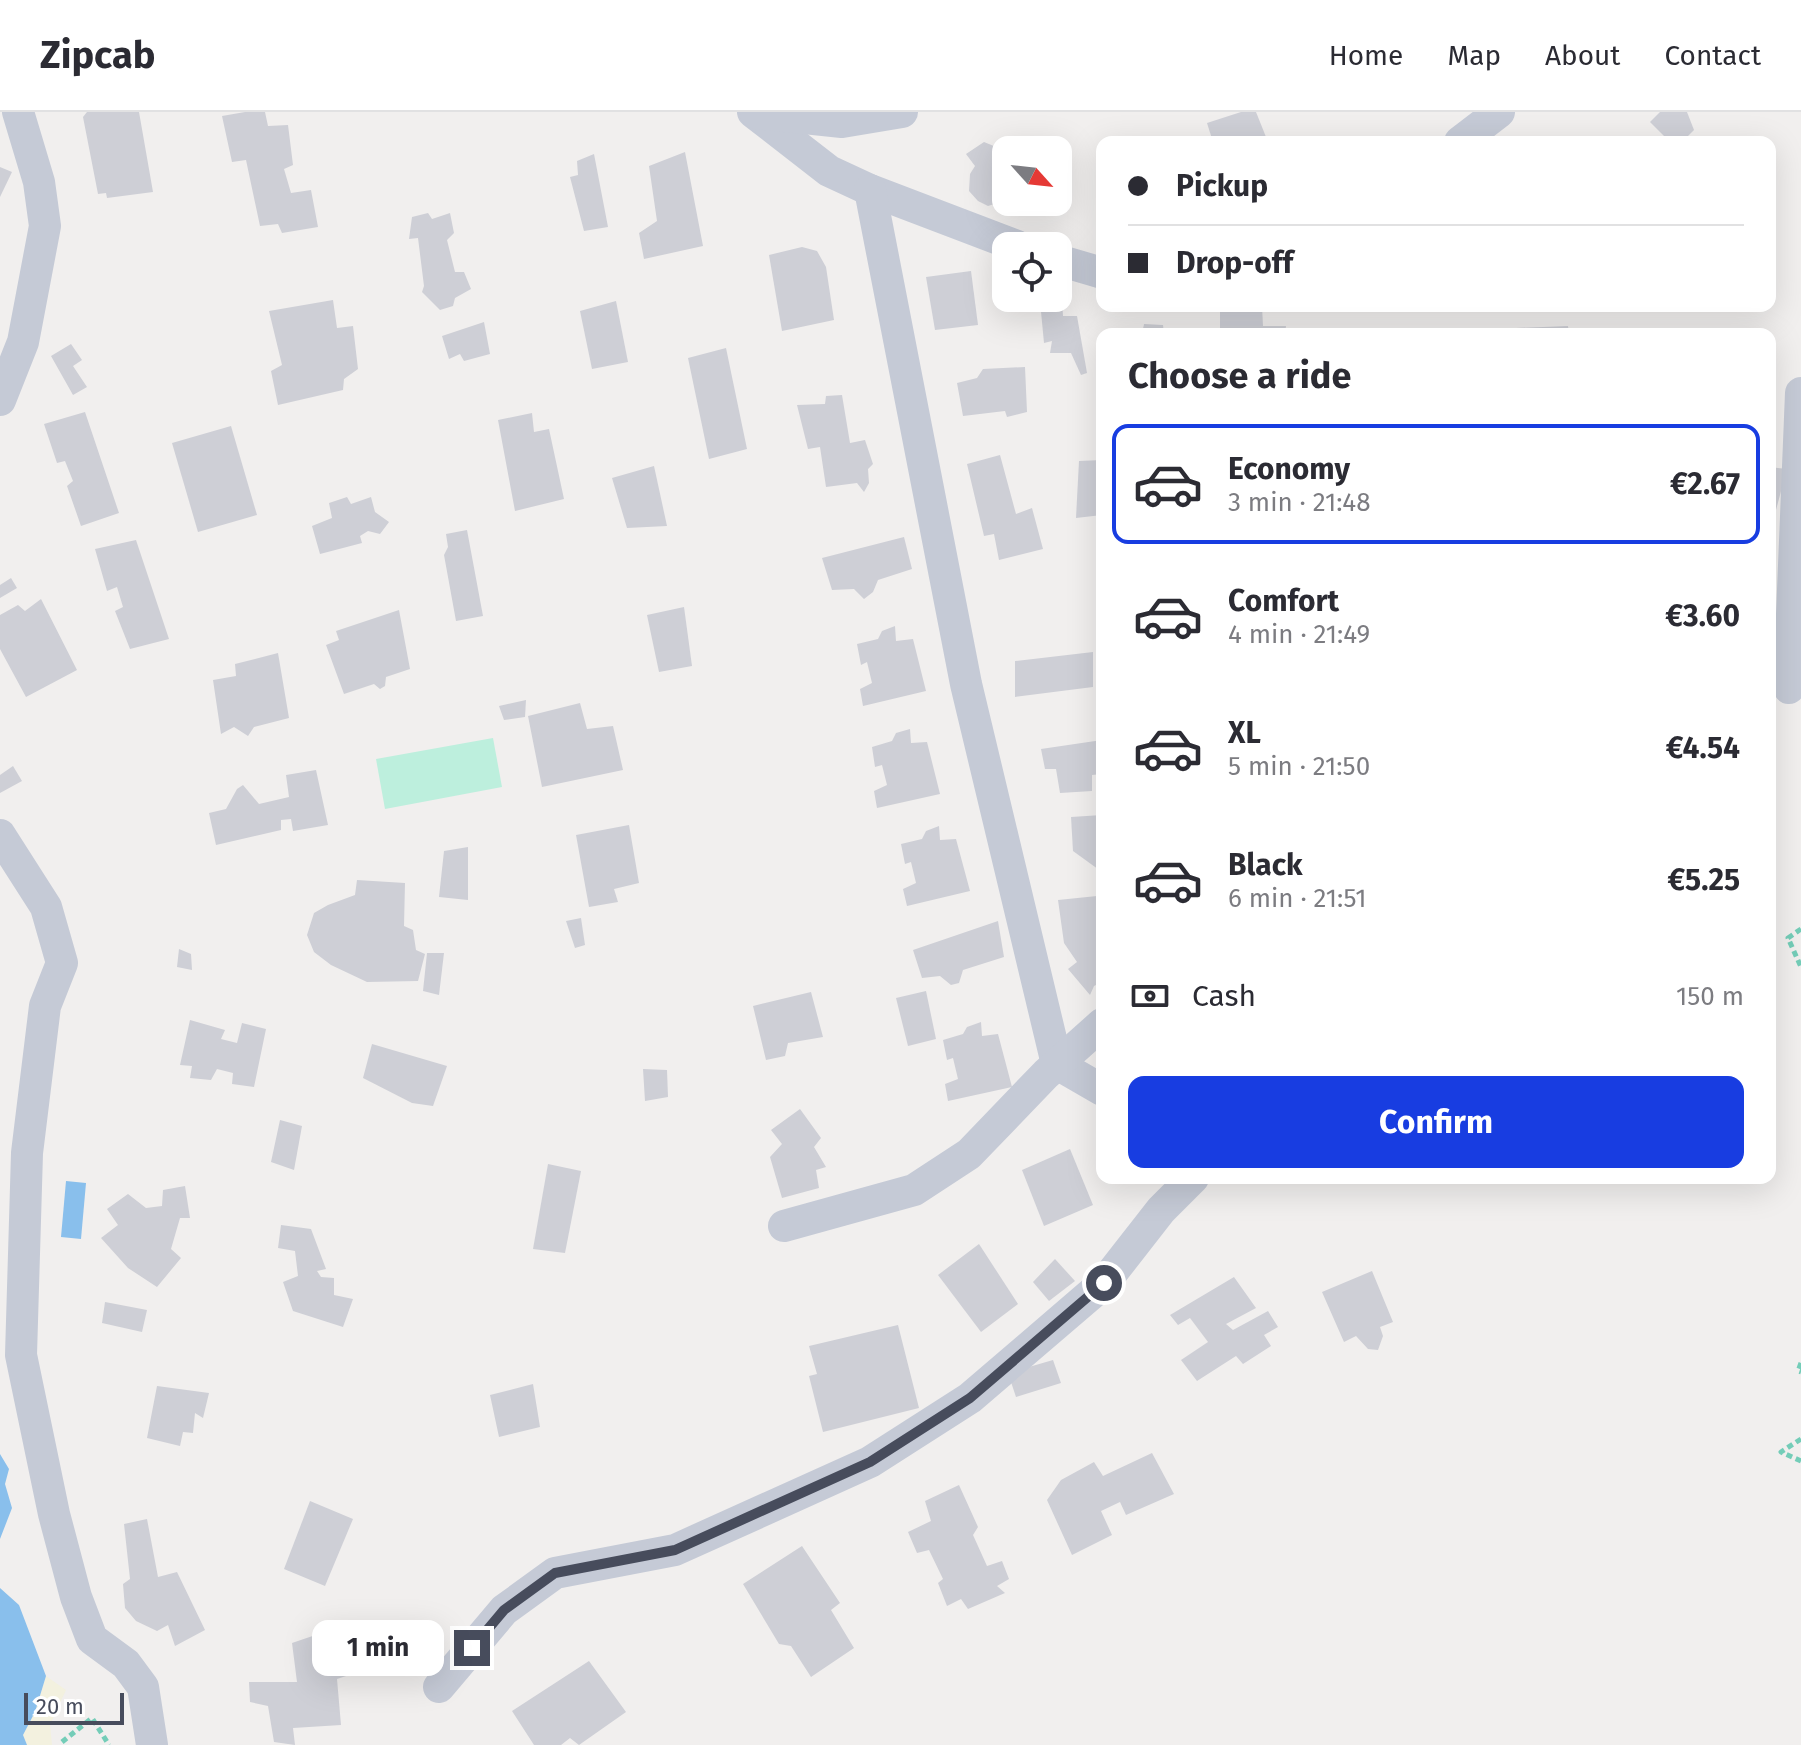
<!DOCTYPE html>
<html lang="en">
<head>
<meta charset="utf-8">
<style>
	:root { --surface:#fff; --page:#f7f7f7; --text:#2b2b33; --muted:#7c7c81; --line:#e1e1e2; --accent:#183de1 }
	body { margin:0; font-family:"Fira Sans",sans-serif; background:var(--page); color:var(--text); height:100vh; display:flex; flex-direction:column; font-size:30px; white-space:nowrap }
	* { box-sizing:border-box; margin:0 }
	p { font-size:26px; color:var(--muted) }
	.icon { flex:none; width:44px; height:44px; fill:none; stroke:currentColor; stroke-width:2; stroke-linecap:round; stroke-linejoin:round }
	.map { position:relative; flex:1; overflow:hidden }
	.sheet { position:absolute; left:1096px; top:216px; width:680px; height:856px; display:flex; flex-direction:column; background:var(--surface); border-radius:16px; box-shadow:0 8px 32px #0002 }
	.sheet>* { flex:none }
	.hud { position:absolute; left:1096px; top:24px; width:680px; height:176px; border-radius:16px; box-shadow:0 8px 32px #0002; display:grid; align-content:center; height:176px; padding:0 32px; background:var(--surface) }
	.needle { width:52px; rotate:117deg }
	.tools { position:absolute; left:992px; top:24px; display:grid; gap:16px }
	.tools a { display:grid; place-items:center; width:80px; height:80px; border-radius:16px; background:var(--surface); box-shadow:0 8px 32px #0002; font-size:40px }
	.scale { position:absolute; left:24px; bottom:20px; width:100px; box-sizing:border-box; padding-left:8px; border:4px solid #474c5c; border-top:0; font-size:22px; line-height:28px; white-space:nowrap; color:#474c5c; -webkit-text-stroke:6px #fff; paint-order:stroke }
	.end { position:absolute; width:36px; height:36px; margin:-18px; border:10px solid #474c5c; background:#fff; box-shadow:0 0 0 4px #fff }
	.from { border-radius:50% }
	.bubble { position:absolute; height:56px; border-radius:16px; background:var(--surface); box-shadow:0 8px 32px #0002; font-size:26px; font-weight:700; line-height:56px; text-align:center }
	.hud b { display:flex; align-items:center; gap:28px; height:76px; font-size:30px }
	.hud b+b { border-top:2px solid var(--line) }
	.hud i { width:20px; height:20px; background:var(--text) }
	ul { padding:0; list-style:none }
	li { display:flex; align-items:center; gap:24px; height:120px; margin:0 16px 12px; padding:0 16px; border:4px solid transparent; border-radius:16px }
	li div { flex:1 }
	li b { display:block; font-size:30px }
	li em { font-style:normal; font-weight:700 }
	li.selected { border-color:var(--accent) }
	li>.icon { width:72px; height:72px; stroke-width:1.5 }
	h2 { padding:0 32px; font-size:36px; line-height:96px }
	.pay { display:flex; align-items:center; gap:20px; height:88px; padding:0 32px; font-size:30px }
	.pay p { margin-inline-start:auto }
	.cta { display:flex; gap:16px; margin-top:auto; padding:16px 32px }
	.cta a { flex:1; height:92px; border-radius:16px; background:var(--accent); color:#fff; font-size:32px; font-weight:700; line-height:92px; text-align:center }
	header { display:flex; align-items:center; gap:48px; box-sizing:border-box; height:112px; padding:0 40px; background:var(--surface); border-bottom:2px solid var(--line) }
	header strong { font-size:38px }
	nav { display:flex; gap:44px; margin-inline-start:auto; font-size:28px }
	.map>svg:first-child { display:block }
</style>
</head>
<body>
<header>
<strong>Zipcab</strong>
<nav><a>Home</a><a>Map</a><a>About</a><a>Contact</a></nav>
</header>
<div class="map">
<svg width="1801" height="1633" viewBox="0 0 1801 1633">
	<rect width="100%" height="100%" fill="#f1efee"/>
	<!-- green -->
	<path fill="#bdefdd" d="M493 626 502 675 385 697 376 647Z"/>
	<!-- sand -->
	<path fill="#f3f1df" d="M46 1564 66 1578 50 1613 52 1633H27L23 1623 35 1600Z"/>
	<!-- water -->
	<g fill="#89bfec">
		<path d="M66 1069 86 1071 81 1127 61 1125Z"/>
		<path d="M0 1342 9 1357 5 1372 12 1396 0 1427Z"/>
		<path d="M0 1476 19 1493 46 1564 35 1600 23 1623 27 1633H0Z"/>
	</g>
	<!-- building -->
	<g fill="#cecfd6">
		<path d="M87 0H139L153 80 107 86 106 81 98 82 83 5Z"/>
		<path d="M245 0H265L268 14 288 13 293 53 284 57 291 81 311 78 318 115 282 121 278 112 260 114 246 48 232 50 222 4Z"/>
		<path d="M1241 0H1256L1268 30H1213L1207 11Z"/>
		<path d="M1660 0H1687L1694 18 1682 30H1670L1650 10Z"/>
		<path d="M984 30 1006 39V90H1017L1012 95 1004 89 988 94 978 89 969 79 970 62 975 54 966 42Z"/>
		<path d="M685 40 703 134 644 147 639 121 657 109 649 54Z"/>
		<path d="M594 42 608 115 584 119 570 65 578 63 577 49Z"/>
		<path d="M0 55 12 60 0 85Z"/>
		<path d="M428 101 432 107 450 101 454 121 447 128 455 160H464L471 177 455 186 453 194 440 198 422 180 424 174 418 126 409 127 412 105Z"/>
		<path d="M802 135 817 139 826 155 834 208 782 219 769 143Z"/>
		<path d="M971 159 978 213 935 218 926 165Z"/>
		<path d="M1062 187 1063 204H1077L1087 261 1081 263 1071 241H1050L1052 229 1044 231 1040 189Z"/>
		<path d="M333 188 337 216 353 214 358 257 344 267 343 278 278 293 271 259 282 253 269 199Z"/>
		<path d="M616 189 628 250 592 257 580 199Z"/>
		<path d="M1225 194 1242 199V194H1262L1263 214H1286L1285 222H1220V197Z"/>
		<path d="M484 210 490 242 464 249 460 242 449 247 442 224Z"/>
		<path d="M1144 212 1163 213 1164 222H1142Z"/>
		<path d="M1568 214 1569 222H1515L1516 216Z"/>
		<path d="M71 232 82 248 73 254 87 275 73 283 51 244Z"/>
		<path d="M726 236 747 337 709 347 688 246Z"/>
		<path d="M1025 255 1027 300 1007 305 1005 299 963 304 957 271 977 266 983 257Z"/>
		<path d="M842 283 850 331 865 328 873 352 868 357 869 371 864 380 857 371 826 375 820 335 808 337 797 293 825 292 826 284Z"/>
		<path d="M85 300 119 401 81 414 67 374 73 369 65 349 57 351 44 312Z"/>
		<path d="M532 301 534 320 549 317 564 387 515 399 498 308Z"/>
		<path d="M231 314 257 403 198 420 172 331Z"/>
		<path d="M1000 343 1016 402 1032 396 1043 437 999 448 994 422 984 424 967 352Z"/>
		<path d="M1102 348V403L1076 406 1079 349Z"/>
		<path d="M654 354 667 414 627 416 612 366Z"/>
		<path d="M1770 355 1787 357 1776 398 1770 397Z"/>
		<path d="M347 385 351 392 371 385 375 400 389 410 380 422 368 419 360 424 362 431 320 442 312 414 332 406 329 391Z"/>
		<path d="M467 418 483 504 456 509 444 443 448 435 446 422Z"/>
		<path d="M904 425 912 457 878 468 873 480 864 487 854 477 832 478 822 446Z"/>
		<path d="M136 428 169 527 130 537 115 499 123 495 117 475 107 479 95 437Z"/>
		<path d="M11 466 17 476 0 486V473Z"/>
		<path d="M41 487 77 558 26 585 0 537V503L18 493 25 499Z"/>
		<path d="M684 495 692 554 659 560 647 503Z"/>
		<path d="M399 498 410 557 386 565 385 574 380 577 374 572 344 582 326 533 339 528 336 519Z"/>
		<path d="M895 514 896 529 913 527 926 579 863 594 860 577 872 571 867 550 861 553 857 532 878 527 882 519Z"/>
		<path d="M1093 540V575L1015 585V549Z"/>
		<path d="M278 541 289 606 254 615 248 624 234 615 221 622 213 568 236 564 235 552Z"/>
		<path d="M526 588 525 605 504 608 499 594Z"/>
		<path d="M580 591 587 617 613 614 623 658 542 675 528 604Z"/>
		<path d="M910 617 911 631 927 630 940 682 877 696 874 679 887 673 882 653 875 655 872 635 892 629 896 621Z"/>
		<path d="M1102 628V662L1092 663V679L1060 681 1056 657H1045L1041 637Z"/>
		<path d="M13 654 22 669 0 681V663Z"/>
		<path d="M316 658 328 713 293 719 291 707 281 708V718L216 733 209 701 226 697 237 677 243 673 259 692 289 685 286 663Z"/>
		<path d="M1102 703V760L1073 739 1071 705Z"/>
		<path d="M629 713 639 771 614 777 618 790 589 795 576 723Z"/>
		<path d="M939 714 940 728 956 727 970 779 907 794 903 777 916 771 911 750 905 752 901 732 922 727 926 719Z"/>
		<path d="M468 735V788L439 785 444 739Z"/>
		<path d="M357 768 405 771 404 814 413 818 416 838 425 842 418 869 367 870 331 853 314 840 307 823 314 801 328 793 355 783Z"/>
		<path d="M1097 784 1102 809V870L1094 874 1090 883 1068 857 1077 850 1064 831 1058 788Z"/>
		<path d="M581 806 585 833 575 836 566 809Z"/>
		<path d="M998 809 1004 845 963 858 959 871 951 873 940 864 922 866 913 838Z"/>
		<path d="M179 837 191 842 192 858 177 855Z"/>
		<path d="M427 841H444L439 883 423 879Z"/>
		<path d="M926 879 936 927 908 934 896 886Z"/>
		<path d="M811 880 823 925 788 931 785 944 766 948 753 894Z"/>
		<path d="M190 908 225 918 221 927 237 931 242 911 266 917 254 975 232 972 233 961 217 957 211 968 190 966 192 954 180 953Z"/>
		<path d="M981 910 982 924 998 922 1012 975 948 989 945 972 958 967 953 946 947 948 943 928 963 922 967 915Z"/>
		<path d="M372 932 447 954 433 994 412 991 363 966Z"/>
		<path d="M643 957 667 958 668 985 645 989Z"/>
		<path d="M800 997 821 1026 814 1035 826 1055 816 1058 819 1076 782 1086 770 1045 782 1032 771 1018Z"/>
		<path d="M280 1008 302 1014 294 1058 271 1050Z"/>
		<path d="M1070 1037 1093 1093 1044 1114 1022 1058Z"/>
		<path d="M548 1052 581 1059 565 1141 533 1137Z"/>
		<path d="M185 1074 190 1106H180L171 1137 181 1146 157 1175 128 1156 101 1126 118 1113 107 1097 128 1082 146 1096 162 1094 163 1078Z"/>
		<path d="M281 1113 311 1117 326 1157 317 1159 321 1165 334 1166V1183L353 1187 343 1215 293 1199 283 1170 298 1164 295 1139 278 1136Z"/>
		<path d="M979 1132 1018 1192 981 1220 938 1163Z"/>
		<path d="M1055 1147 1075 1169 1049 1189 1033 1170Z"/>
		<path d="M1372 1159 1393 1210 1380 1215 1383 1224 1378 1238 1368 1237 1356 1224 1344 1230 1322 1180Z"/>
		<path d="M1234 1165 1256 1196 1226 1212 1233 1218 1268 1199 1278 1215 1264 1223 1271 1234 1243 1252 1236 1244 1197 1269 1181 1248 1208 1230 1190 1206 1178 1213 1170 1203Z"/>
		<path d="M105 1190 147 1198 142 1220 102 1211Z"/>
		<path d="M898 1213 919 1296 823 1320 809 1264 817 1262 809 1234Z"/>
		<path d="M1053 1248 1061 1271 1016 1285 1008 1261Z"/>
		<path d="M533 1272 540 1315 499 1325 490 1283Z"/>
		<path d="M157 1274 209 1281 203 1306 195 1301 193 1321 183 1320 180 1334 147 1326Z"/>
		<path d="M1152 1341 1174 1382 1126 1403 1120 1390 1101 1399 1112 1423 1072 1443 1047 1388 1061 1368 1094 1350 1103 1364Z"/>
		<path d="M959 1373 978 1415 973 1423 987 1454 1002 1449 1009 1467 997 1474 1005 1481 968 1497 961 1487 947 1494 938 1471 943 1467 929 1438 917 1441 908 1420 931 1409 925 1389Z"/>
		<path d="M310 1389 353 1407 325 1474 284 1457Z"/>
		<path d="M147 1407 158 1465 177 1460 205 1518 175 1534 168 1513 157 1519 136 1509 125 1496 123 1472 130 1467 124 1412Z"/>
		<path d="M802 1434 840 1491 831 1498 854 1536 811 1565 791 1534 779 1532 743 1472Z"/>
		<path d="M339 1515 352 1562 337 1567 341 1613 293 1616 295 1633 274 1630 268 1594 250 1590 249 1570H297L292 1531Z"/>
		<path d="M589 1549 626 1600 579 1633 570 1626 561 1633H534L512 1599Z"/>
	</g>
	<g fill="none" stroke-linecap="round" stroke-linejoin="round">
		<!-- path -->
		<g stroke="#74cdb8" stroke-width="5" stroke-dasharray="6 4" stroke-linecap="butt">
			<path d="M1801 817 1788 826 1801 855"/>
			<path d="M1801 1251 1798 1259 1801 1260"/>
			<path d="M1801 1327 1781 1340 1801 1349"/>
			<path d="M62 1630 92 1606 109 1633"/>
		</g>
		<!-- minor -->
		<g stroke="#c5cad6" stroke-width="32">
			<path d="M753 0 829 59 870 78 1017 134"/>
			<path d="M756 1 842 10 902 0"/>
			<path d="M1460 30 1499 0"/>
			<path d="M870 78 966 572 1057 952 1102 978"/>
			<path d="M1058 148 1102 161"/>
			<path d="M0 288 23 230 45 114 39 70 18 0"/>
			<path d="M1789 576 1801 281"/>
			<path d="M0 723 46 795 62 851 45 894 27 1041 21 1243 54 1402 76 1485 92 1527 126 1552 143 1575 152 1633"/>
			<path d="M784 1114 914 1078 969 1042 1046 962 1102 912"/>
			<path d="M439 1575 504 1498 555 1461 675 1438 870 1350 970 1286 1104 1171 1161 1098 1193 1066"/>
		</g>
	</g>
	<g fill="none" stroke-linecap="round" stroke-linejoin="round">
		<!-- route -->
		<path stroke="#474c5c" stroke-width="10" d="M472 1536 504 1498 555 1461 675 1438 870 1350 970 1286 1104 1171"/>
	</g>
</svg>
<div class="tools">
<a><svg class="needle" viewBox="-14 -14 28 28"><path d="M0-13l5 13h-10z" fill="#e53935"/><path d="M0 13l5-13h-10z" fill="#7c7c81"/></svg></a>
<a><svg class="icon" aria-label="locate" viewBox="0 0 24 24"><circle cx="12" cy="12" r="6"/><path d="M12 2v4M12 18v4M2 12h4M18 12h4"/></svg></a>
</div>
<div class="scale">20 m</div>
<i class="end from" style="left:1104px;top:1171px"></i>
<i class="end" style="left:472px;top:1536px"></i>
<div class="bubble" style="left:312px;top:1508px;width:132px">1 min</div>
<div class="hud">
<b><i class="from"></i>Pickup</b>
<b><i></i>Drop-off</b>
</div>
<section class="sheet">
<h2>Choose a ride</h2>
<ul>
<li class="selected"><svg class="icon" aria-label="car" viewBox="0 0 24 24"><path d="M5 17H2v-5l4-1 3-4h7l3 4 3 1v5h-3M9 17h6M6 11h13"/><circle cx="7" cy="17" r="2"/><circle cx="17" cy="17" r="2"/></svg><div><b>Economy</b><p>3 min · 21:48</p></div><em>€2.67</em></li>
<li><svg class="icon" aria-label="car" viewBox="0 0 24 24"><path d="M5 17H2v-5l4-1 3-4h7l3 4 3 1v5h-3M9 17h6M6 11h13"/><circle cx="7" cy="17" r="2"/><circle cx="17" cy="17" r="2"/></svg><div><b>Comfort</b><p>4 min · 21:49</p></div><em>€3.60</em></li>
<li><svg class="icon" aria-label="car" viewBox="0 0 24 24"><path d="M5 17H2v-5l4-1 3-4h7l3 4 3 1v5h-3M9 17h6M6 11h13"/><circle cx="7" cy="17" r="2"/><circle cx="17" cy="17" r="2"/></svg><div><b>XL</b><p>5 min · 21:50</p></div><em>€4.54</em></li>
<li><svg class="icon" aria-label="car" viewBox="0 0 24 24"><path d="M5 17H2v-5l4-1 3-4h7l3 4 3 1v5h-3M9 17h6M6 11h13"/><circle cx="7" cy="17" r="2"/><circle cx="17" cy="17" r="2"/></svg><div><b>Black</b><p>6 min · 21:51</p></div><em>€5.25</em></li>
</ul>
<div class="pay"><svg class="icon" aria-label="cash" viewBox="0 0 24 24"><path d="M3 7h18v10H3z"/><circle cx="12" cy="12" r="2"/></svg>Cash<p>150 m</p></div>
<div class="cta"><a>Confirm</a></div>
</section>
</div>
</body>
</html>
